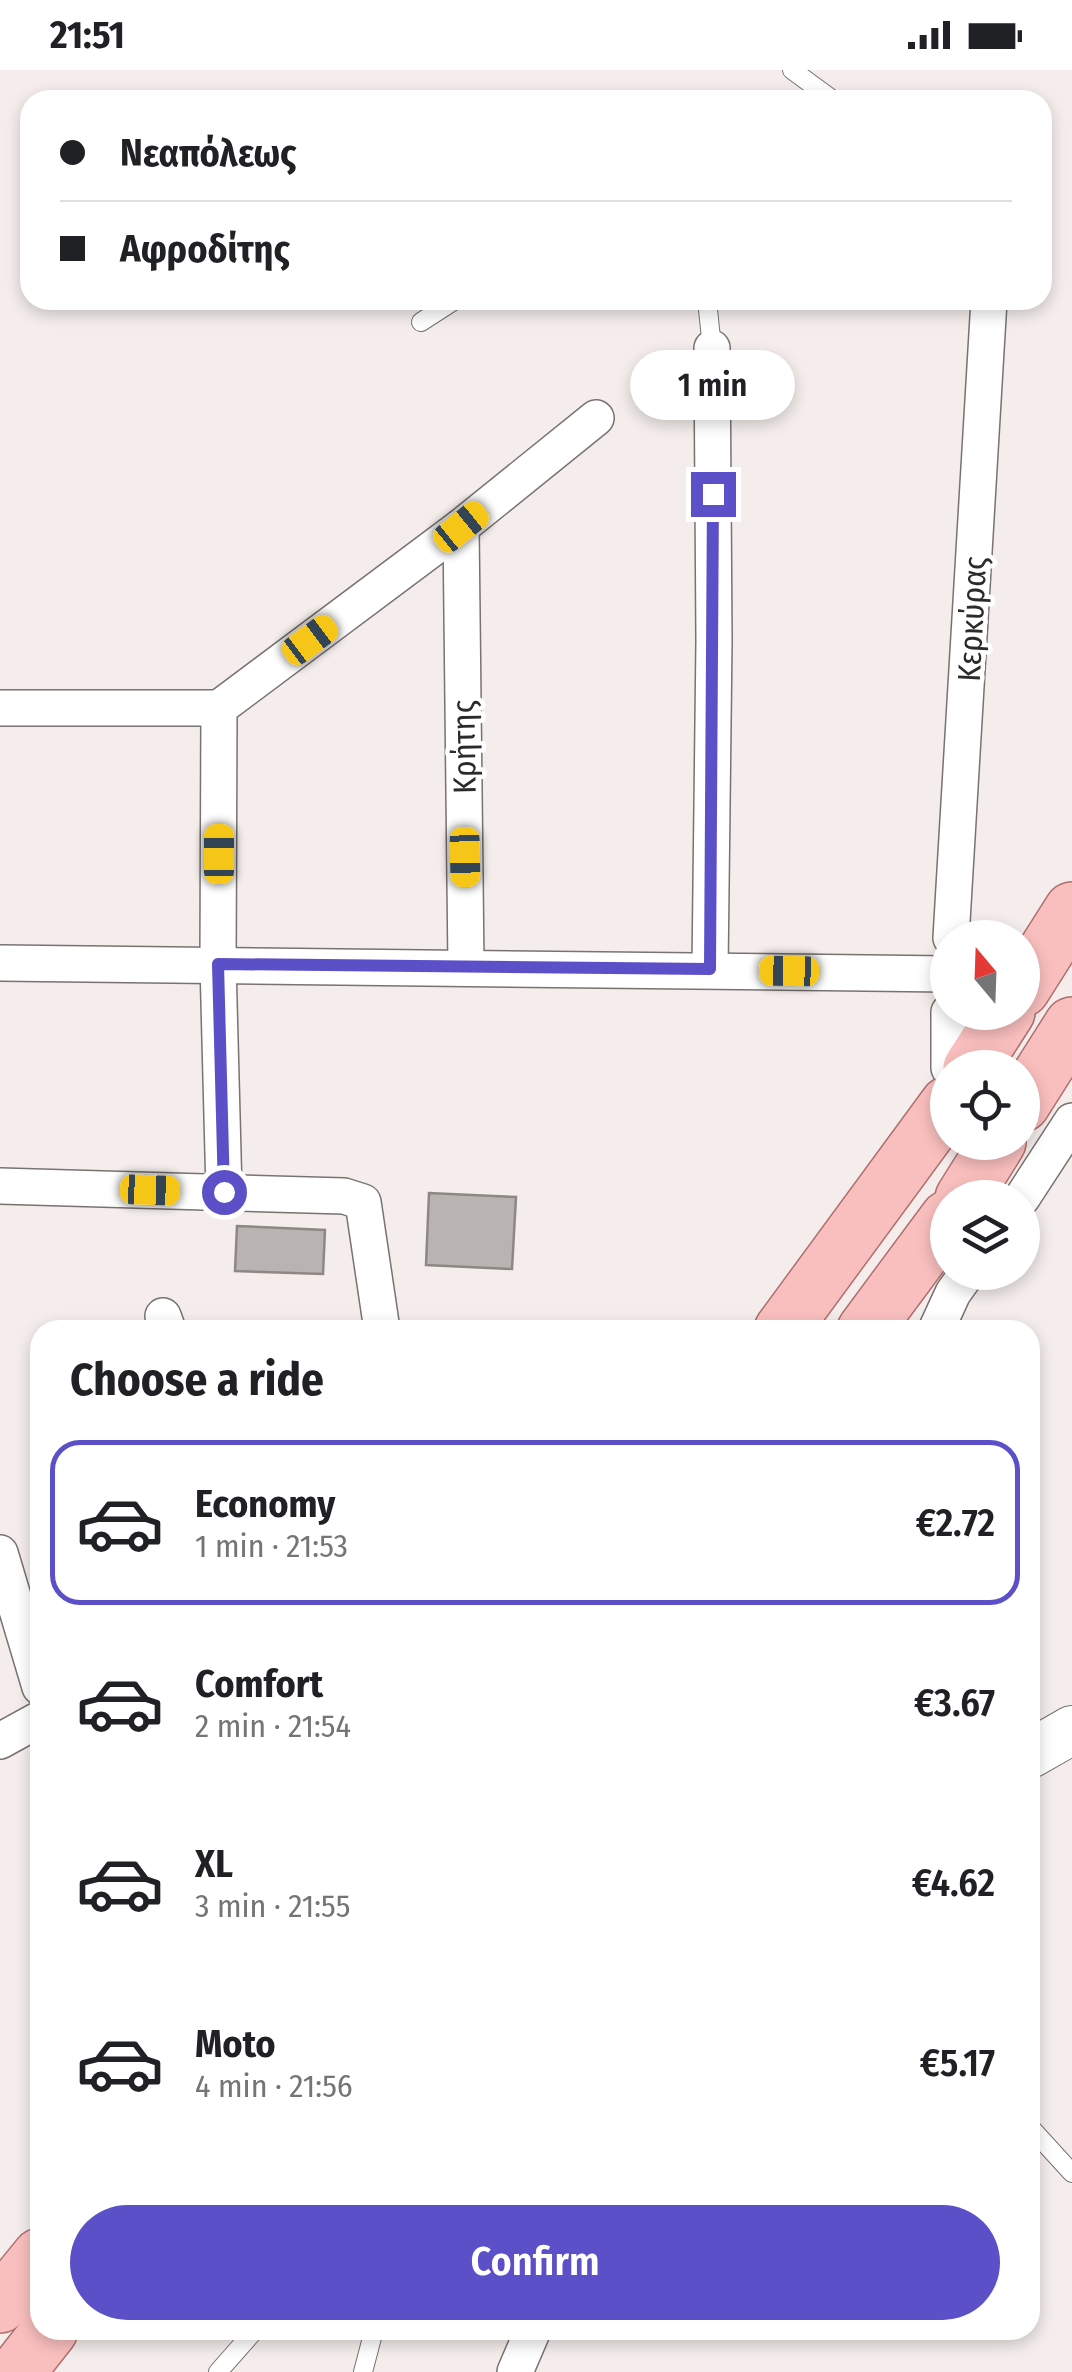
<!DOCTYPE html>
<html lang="en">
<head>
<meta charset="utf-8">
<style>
	:root { --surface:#fff; --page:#f2f2f2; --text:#202124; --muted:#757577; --line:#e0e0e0; --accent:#5b50c8 }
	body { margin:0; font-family:"Fira Sans Condensed",sans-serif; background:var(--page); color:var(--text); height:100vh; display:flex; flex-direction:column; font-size:38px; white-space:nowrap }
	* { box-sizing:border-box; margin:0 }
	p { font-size:32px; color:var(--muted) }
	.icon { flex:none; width:55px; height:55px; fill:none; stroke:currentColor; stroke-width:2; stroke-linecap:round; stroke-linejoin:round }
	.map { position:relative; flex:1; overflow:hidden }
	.drawer { position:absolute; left:30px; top:1250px; width:1010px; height:1020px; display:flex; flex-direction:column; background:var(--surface); border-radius:30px; box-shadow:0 5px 15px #0003 }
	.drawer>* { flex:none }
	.top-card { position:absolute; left:20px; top:20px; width:1032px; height:220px; border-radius:30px; box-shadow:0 5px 15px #0003; display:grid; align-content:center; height:220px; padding:0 40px; background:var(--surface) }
	.needle { width:65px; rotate:341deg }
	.fabs { position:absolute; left:930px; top:850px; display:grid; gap:20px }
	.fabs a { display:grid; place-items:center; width:110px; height:110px; border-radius:50%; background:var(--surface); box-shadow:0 5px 15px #0003; font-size:50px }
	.end { position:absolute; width:45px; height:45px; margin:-22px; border:12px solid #5b50c8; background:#fff; box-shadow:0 0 0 5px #fff }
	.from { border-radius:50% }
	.bubble { position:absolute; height:70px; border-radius:35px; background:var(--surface); box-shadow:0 5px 15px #0003; font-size:32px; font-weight:600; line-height:70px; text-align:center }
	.car { position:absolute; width:30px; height:60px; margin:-30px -15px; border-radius:12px; box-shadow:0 0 8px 2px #0007; background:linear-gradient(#f5c518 24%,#345 0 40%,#f5c518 0 76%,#345 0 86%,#f5c518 0) }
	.top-card b { display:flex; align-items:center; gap:35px; height:95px; font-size:38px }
	.top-card b+b { border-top:2px solid var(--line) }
	.top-card i { width:25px; height:25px; background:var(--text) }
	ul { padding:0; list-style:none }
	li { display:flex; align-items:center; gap:30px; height:165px; margin:0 20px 15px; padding:0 20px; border:5px solid transparent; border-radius:30px }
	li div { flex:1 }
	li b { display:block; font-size:38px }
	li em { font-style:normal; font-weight:600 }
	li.active { border-color:var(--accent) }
	li>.icon { width:90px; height:90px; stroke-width:1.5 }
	h2 { padding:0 40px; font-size:45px; line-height:120px }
	.button { display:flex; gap:20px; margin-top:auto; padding:20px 40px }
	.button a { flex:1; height:115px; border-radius:60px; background:var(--accent); color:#fff; font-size:40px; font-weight:600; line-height:115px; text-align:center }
	.status { display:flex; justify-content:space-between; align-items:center; height:70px; padding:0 50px; background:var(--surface); direction:ltr }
	.status svg { height:28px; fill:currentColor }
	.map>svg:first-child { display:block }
</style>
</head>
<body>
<div class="status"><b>21:51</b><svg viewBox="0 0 49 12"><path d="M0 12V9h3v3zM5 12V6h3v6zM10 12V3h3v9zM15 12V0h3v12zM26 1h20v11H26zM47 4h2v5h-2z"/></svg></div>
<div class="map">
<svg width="1072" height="2302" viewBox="0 0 1072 2302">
	<rect width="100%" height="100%" fill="#f4edeb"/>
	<!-- building -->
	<g fill="#b9b3b1" stroke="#8e8885" stroke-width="2.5">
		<path d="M429 1123 516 1127 512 1199 426 1195Z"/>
		<path d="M237 1156 325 1160 323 1204 235 1201Z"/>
	</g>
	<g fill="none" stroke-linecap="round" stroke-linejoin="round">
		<!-- lane casing -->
		<g stroke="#787270" stroke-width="20">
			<g id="lane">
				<path d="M792 0 833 30"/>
				<path d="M707 230 712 278"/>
				<path d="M421 252 455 230"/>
				<path d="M1030 2057 1072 2103"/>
				<path d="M218 2302 255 2260"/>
				<path d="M363 2302 374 2260"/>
			</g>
		</g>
		<!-- street casing -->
		<g stroke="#787270" stroke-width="38">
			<g id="street">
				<path d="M461 457 466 897"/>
				<path d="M0 638H219"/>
				<path d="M951 868 989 230"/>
				<path d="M0 893 948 904"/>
				<path d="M710 899 714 571 712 278"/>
				<path d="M949 998V942"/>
				<path d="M0 1116 344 1126 363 1132 382 1260"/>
				<path d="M224 1122 218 894 219 638 461 457 596 348"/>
				<path d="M1022 1128 1072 1051"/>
				<path d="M163 1246 168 1260"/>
				<path d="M936 1260 953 1223 968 1202"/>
				<path d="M0 1483 40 1617"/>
				<path d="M0 1671 40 1649"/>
				<path d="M515 2302 533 2260"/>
			</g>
		</g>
		<!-- secondary casing -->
		<g stroke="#787270" stroke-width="50">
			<path id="secondary" d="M1030 1684 1072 1660"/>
		</g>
		<!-- primary casing -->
		<g stroke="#af6f6e" stroke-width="58">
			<g id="primary">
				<path d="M1022 919 1072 840"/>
				<path d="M971 998 1007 942"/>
				<path d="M1022 1034 1072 955"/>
				<path d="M963 1128 998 1072"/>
				<path d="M782 1260 948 1034"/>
				<path d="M865 1260 948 1148"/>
				<path d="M0 2235 40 2186"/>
				<path d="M17 2302 50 2260"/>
			</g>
		</g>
		<!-- lane -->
		<use href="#lane" stroke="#fff" stroke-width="18"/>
		<!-- street -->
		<use href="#street" stroke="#fff" stroke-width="35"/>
		<!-- secondary -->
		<use href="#secondary" stroke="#fff" stroke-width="48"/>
		<!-- primary -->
		<use href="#primary" stroke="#f9bfbe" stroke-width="55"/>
	</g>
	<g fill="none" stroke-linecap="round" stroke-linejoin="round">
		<!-- route -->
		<path stroke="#5b50c8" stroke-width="12" d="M224 1122 218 894 710 899 713 424"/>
	</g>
	<g text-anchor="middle" stroke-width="9" stroke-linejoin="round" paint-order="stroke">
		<!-- street labels -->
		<g font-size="32" fill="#2d2b2a" stroke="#fff">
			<text transform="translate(972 549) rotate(-87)" y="11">Κερκύρας</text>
			<text transform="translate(464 677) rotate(-91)" y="11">Κρήτης</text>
		</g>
	</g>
</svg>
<div class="fabs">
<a><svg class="needle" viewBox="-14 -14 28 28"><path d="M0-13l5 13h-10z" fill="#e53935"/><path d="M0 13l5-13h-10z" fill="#757577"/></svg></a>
<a><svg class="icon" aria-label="locate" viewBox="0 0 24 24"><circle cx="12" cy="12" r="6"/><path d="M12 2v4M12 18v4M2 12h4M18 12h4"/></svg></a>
<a><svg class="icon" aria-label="layers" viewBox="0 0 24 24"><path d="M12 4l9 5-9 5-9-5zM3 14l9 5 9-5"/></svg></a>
</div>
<i class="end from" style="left:224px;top:1122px"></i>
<i class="end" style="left:713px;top:424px"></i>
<div class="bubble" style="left:630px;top:280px;width:165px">1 min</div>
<i class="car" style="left:461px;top:457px;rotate:51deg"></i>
<i class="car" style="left:310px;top:570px;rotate:53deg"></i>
<i class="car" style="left:219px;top:784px;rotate:0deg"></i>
<i class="car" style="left:465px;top:787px;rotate:179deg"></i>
<i class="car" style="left:789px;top:901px;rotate:271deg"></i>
<i class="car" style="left:150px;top:1120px;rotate:92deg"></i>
<div class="top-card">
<b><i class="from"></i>Νεαπόλεως</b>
<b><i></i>Αφροδίτης</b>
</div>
<section class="drawer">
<h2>Choose a ride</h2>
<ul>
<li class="active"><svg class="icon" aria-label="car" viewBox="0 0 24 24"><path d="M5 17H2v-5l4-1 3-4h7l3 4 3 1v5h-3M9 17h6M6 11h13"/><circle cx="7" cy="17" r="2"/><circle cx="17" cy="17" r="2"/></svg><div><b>Economy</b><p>1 min · 21:53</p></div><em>€2.72</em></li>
<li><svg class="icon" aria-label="car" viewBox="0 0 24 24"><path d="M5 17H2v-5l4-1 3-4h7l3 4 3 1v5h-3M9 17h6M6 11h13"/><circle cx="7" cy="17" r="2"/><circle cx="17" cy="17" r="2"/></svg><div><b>Comfort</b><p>2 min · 21:54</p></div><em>€3.67</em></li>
<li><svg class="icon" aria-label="car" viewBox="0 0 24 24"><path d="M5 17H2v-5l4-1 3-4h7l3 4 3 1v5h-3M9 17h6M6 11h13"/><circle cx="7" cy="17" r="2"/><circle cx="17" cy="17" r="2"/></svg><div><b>XL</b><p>3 min · 21:55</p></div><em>€4.62</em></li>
<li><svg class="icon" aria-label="car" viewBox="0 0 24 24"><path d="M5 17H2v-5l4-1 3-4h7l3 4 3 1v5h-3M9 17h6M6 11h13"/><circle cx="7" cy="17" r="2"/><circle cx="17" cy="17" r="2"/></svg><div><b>Moto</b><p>4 min · 21:56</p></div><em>€5.17</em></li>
</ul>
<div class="button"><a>Confirm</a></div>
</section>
</div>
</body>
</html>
